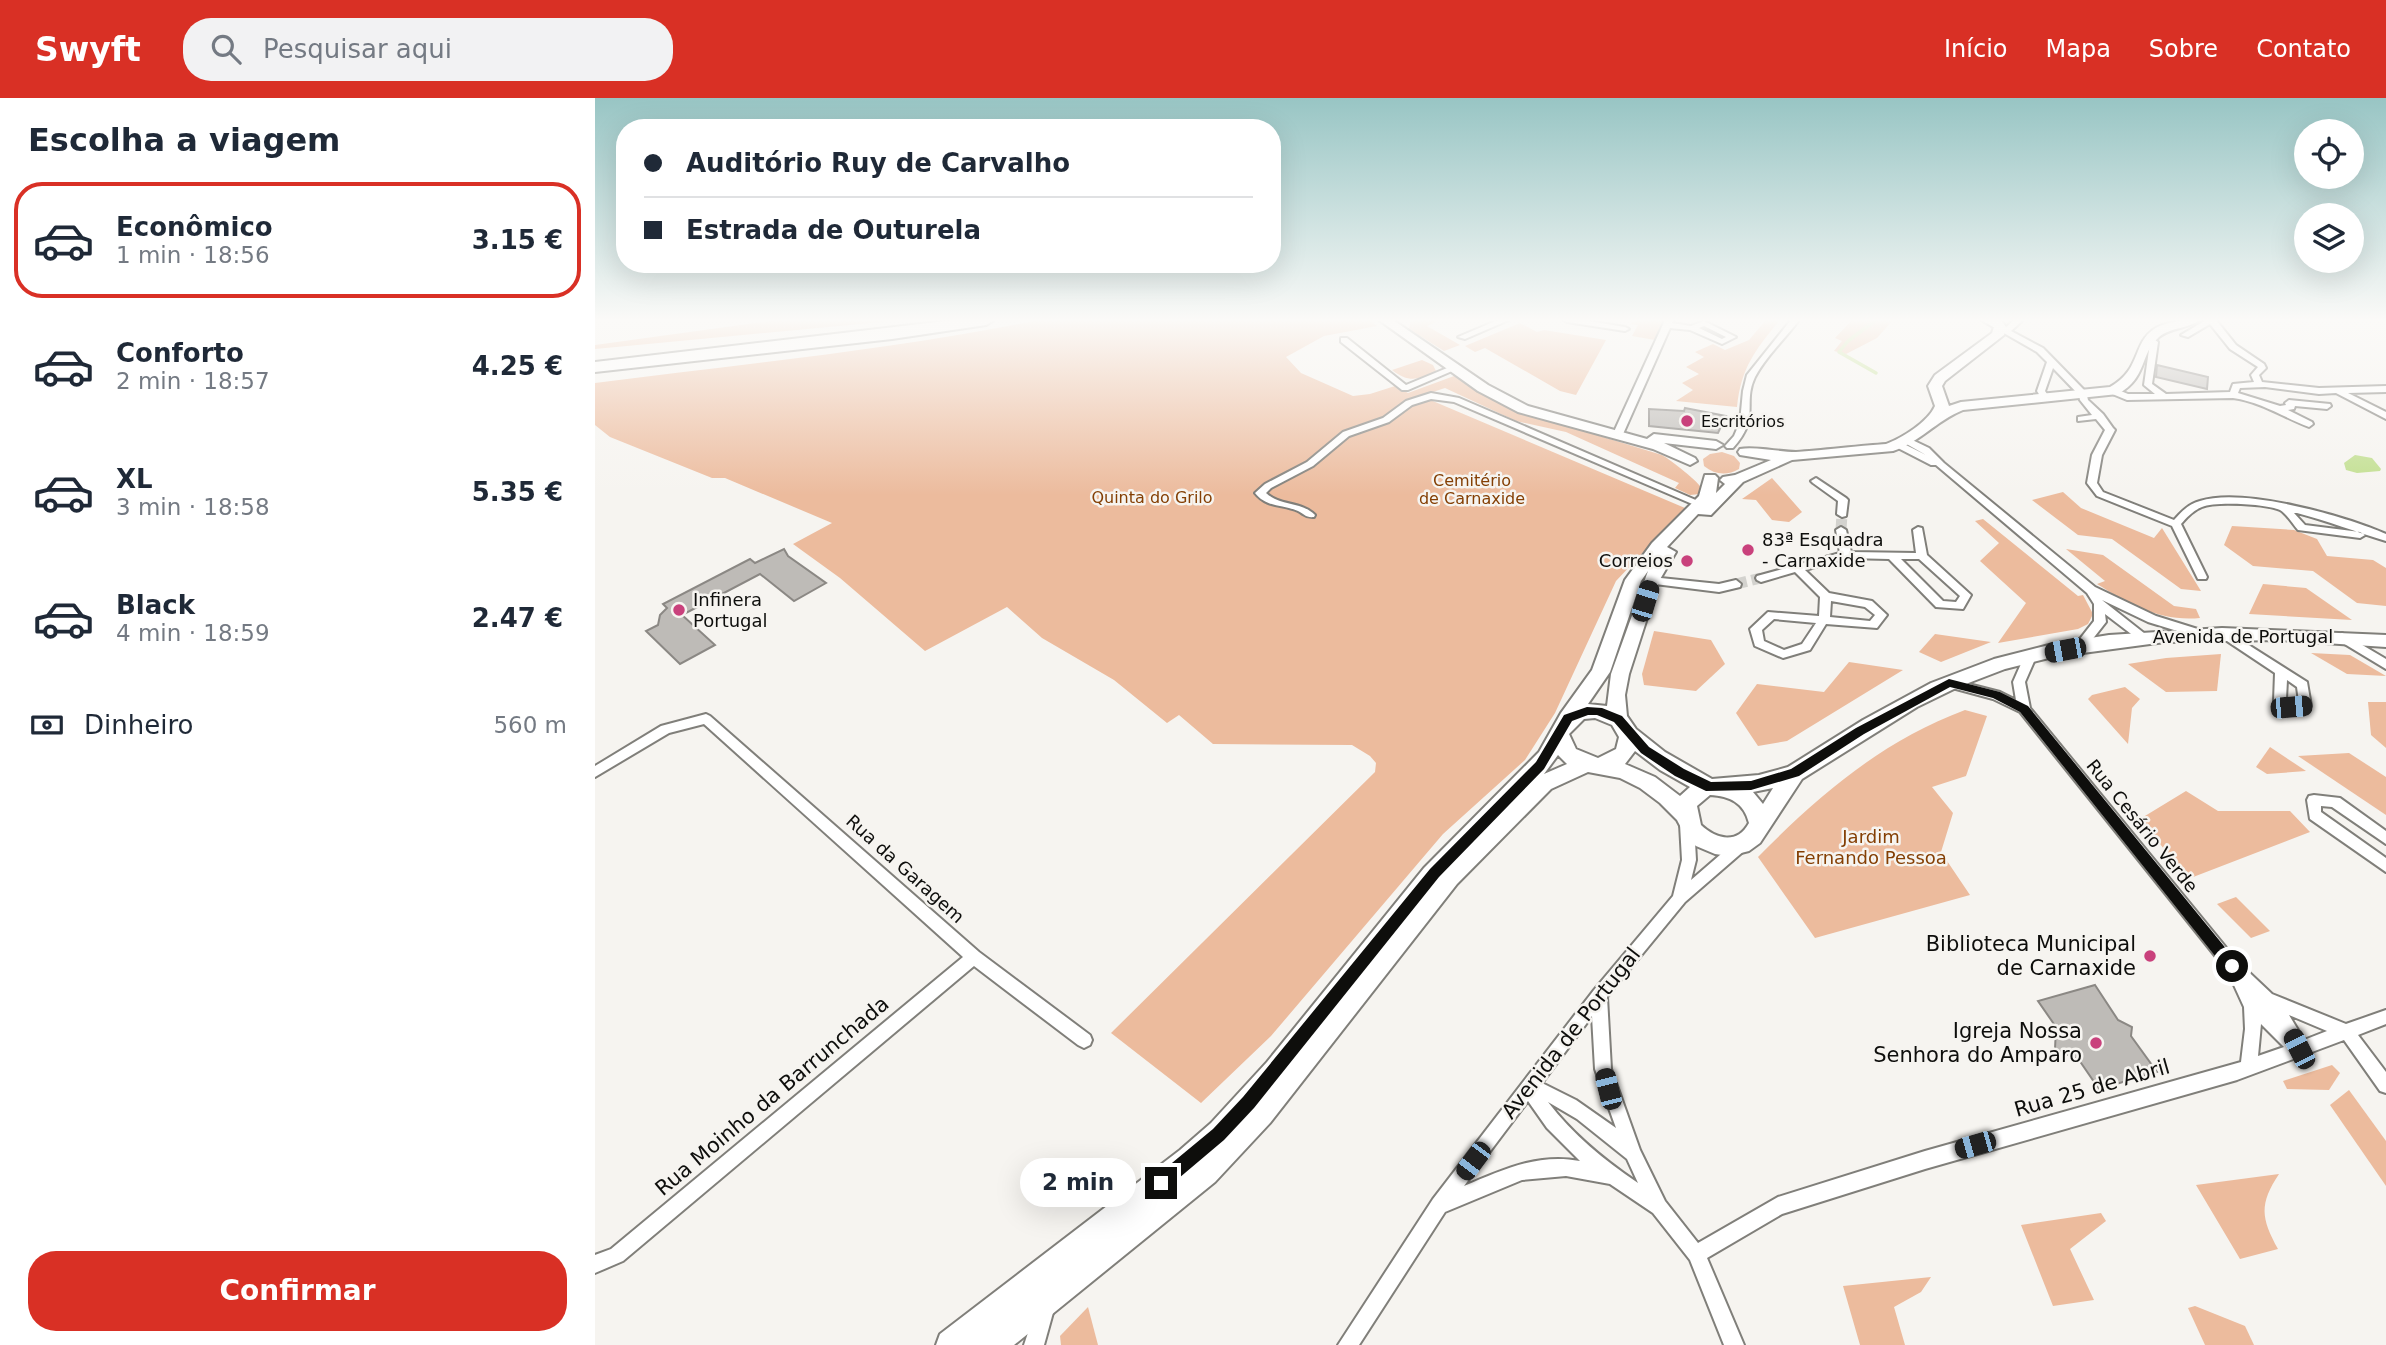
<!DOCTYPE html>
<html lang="pt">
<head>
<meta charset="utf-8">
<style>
	:root { --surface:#fff; --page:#f2f2f3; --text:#1f2937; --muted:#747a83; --line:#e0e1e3; --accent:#d93025 }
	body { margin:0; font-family:"DejaVu Sans",sans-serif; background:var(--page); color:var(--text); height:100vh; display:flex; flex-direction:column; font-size:26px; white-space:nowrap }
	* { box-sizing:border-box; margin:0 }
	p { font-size:23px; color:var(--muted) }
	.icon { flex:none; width:38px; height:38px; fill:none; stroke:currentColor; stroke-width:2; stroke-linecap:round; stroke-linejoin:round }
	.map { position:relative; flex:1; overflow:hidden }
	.sheet { display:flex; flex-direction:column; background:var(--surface); width:595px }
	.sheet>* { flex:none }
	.guide { position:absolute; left:21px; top:21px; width:665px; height:154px; border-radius:28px; box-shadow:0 7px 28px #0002; display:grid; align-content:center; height:154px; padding:0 28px; background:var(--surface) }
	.tools { position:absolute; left:1699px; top:21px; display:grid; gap:14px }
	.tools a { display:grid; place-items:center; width:70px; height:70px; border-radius:50%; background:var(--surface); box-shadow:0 7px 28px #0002; font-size:35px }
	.end { position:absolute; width:32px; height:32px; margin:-16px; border:9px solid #0e0e0c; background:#fff; box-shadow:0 0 0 4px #fff }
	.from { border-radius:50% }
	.bubble { position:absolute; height:49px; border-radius:24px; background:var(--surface); box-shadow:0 7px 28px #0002; font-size:23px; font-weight:700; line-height:49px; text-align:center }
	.car { position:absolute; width:21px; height:42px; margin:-21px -10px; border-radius:9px; box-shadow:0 0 5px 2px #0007; background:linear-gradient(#222 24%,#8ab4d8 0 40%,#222 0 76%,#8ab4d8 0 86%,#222 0) }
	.guide b { display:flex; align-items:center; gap:24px; height:66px; font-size:26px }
	.guide b+b { border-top:2px solid var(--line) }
	.guide i { width:18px; height:18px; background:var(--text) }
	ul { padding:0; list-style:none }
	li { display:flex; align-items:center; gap:21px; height:116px; margin:0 14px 10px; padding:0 14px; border:4px solid transparent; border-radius:28px }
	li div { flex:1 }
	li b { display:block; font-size:26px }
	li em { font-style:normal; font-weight:700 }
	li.on { border-color:var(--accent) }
	li>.icon { width:63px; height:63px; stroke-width:1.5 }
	h2 { padding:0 28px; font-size:32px; line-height:84px }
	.pay { display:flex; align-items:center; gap:18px; height:77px; padding:0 28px; font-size:26px }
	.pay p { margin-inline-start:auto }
	.action { display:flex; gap:14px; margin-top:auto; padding:14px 28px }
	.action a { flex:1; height:80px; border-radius:28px; background:var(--accent); color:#fff; font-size:28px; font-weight:700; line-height:80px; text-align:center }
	header { display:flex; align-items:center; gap:42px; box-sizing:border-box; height:98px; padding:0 35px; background:var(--accent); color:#fff }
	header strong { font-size:33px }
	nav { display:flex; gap:38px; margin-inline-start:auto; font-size:24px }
	.search { width:490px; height:63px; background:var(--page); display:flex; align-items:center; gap:18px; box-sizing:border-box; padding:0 24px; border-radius:28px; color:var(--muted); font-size:26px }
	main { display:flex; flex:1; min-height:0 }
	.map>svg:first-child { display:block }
</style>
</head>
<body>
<header>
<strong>Swyft</strong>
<div class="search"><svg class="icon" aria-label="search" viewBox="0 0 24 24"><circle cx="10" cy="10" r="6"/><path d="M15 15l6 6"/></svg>Pesquisar aqui</div>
<nav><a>Início</a><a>Mapa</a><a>Sobre</a><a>Contato</a></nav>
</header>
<main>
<section class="sheet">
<h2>Escolha a viagem</h2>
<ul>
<li class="on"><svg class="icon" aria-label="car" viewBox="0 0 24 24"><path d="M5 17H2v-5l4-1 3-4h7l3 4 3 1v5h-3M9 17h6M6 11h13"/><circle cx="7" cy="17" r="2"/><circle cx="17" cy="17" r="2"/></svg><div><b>Econômico</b><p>1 min · 18:56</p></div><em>3.15 €</em></li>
<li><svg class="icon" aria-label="car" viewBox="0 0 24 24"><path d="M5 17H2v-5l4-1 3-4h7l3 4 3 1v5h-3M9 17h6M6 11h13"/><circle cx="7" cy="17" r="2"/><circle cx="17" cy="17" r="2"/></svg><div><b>Conforto</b><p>2 min · 18:57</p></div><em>4.25 €</em></li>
<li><svg class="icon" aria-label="car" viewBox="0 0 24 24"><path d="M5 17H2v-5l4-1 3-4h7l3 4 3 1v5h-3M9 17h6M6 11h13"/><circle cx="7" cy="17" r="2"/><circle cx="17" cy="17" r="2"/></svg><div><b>XL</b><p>3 min · 18:58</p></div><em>5.35 €</em></li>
<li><svg class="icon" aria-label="car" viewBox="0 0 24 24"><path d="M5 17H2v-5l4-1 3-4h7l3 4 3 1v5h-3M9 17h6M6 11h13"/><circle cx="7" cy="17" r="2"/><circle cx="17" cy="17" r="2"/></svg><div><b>Black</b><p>4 min · 18:59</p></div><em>2.47 €</em></li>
</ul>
<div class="pay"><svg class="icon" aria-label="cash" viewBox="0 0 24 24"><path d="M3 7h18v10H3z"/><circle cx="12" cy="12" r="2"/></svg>Dinheiro<p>560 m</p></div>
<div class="action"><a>Confirmar</a></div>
</section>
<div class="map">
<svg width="1791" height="1247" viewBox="0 0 1791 1247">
	<rect width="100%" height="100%" fill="#f6f4f0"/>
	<!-- green -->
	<g fill="#ecbb9d">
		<path d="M181 222H308L0 251V247Z"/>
		<path d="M443 222H775L782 228 729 238 691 259 706 275 758 298 775 296 800 288 813 295 859 278 920 312 1067 357C1076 362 1104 384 1108 392L1105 396 1095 397 1080 390 1084 385 971 334 921 323 850 290 826 298 1090 410 1021 483 960 615 930 662 848 736 676 938 606 1005 516 935 780 674 781 665 775 658 757 647 618 646 584 617 572 625 519 582 447 540 412 509 330 553 245 480 198 446 237 425 130 380H117L15 339 0 327V285C147 266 297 252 443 222Z"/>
		<path d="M816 222H845L832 228 865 247 849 253 814 231Z"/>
		<path d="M1043 222H1069L1060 242 1037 238 1043 227 1035 226Z"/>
		<path d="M1171 222H1195L1193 224 1185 222C1160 252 1146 270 1142 309L1081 303 1098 292 1087 285 1104 276 1091 269 1109 259 1100 254 1118 246 1130 252 1154 242Z"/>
		<path d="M1257 222H1298L1282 240 1251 256 1239 253 1247 243 1240 240Z"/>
		<path d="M925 225 942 234 949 232 1011 242 981 297 965 293 890 250 880 254 870 248Z"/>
		<path d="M827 262 838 267 841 273C823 282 814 285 797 272Z"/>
		<path d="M1127 354 1139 358 1145 365 1144 371C1132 378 1120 377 1109 368L1108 361 1115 356Z"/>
		<path d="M1177 380 1207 414 1194 424 1177 422 1161 402 1147 401Z"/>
		<path d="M1468 394 1486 410 1559 440 1567 430 1606 493 1586 491 1517 441 1483 437 1437 402Z"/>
		<path d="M1388 421 1483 498 1488 497 1498 516 1493 526 1483 531 1403 545 1431 505 1385 463 1404 445 1380 423Z"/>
		<path d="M1637 428 1699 432 1722 441 1732 458 1778 462 1791 470V508L1762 505 1718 473 1658 468 1629 447Z"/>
		<path d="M1471 451 1508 457 1579 508 1601 511 1605 520C1566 524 1534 506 1502 486L1510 483Z"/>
		<path d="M1668 486 1711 490 1757 522 1654 516Z"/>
		<path d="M1059 533 1116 542 1130 566 1101 593 1049 587 1047 576Z"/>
		<path d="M1340 536 1396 544 1346 564 1324 554Z"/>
		<path d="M1716 555 1755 557 1791 578 1752 576Z"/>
		<path d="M1626 556 1622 593 1571 594 1533 566 1571 560Z"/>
		<path d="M1254 564 1308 572 1192 643 1163 648 1141 615 1162 586 1229 594Z"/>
		<path d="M1530 589 1545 601 1537 610 1533 646 1493 601 1497 597Z"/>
		<path d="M1773 604H1791V650L1776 637Z"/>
		<path d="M1370 612 1392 618 1371 678 1337 689 1358 715 1346 754 1375 797 1220 840 1163 759C1224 697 1287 643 1370 612Z"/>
		<path d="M1675 649 1711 673 1672 676 1661 669Z"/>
		<path d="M1754 655 1791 679V717L1703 658Z"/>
		<path d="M1591 693 1623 713H1695L1715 734 1593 781 1545 721Z"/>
		<path d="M1641 799 1675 833 1656 840 1622 806Z"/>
		<path d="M1737 967 1745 975 1734 992 1692 991 1688 983Z"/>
		<path d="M1754 992 1791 1043V1088L1735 1007Z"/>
		<path d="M1684 1076C1664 1106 1666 1120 1683 1151L1645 1161 1601 1087Z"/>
		<path d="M1506 1115 1511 1123 1475 1151 1499 1202 1458 1208 1426 1127Z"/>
		<path d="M1336 1179 1326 1194 1299 1209 1310 1247H1265L1248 1188Z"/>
		<path d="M1600 1208 1650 1228 1659 1247H1610L1593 1210Z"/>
		<path d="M493 1209 503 1247H466L465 1238Z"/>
	</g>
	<!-- water -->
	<path fill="#c0de8d" d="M1760 357 1777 360 1786 371 1785 373 1762 375 1751 372 1749 365Z"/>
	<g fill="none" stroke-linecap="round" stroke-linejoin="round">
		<!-- stream -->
		<path stroke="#c0de8d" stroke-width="3.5" d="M1281 222 1253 243 1244 254 1281 275"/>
	</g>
	<!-- building -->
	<g fill="#bebbb7" stroke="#8b8884" stroke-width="2">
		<path d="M1562 267 1613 279 1612 291 1561 279Z"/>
		<path d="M1090 310 1131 318 1123 335 1054 328V311L1089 313Z"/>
		<path d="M189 451 193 458 231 485 199 503 165 476 87 517 120 547 85 566 51 533 63 527 65 517 72 510 68 506 155 461 160 465Z"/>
		<path d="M1500 887 1523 922 1537 929 1536 938 1562 974 1504 991 1484 962 1460 951 1461 929 1443 903Z"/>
	</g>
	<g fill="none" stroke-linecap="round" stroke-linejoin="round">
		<!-- street-tunnel -->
		<g stroke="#d3d2ce" stroke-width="11" stroke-dasharray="11 5" stroke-linecap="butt">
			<path d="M1246 432 1247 416"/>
			<path d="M1141 486 1166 480"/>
		</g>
		<!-- street casing -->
		<g stroke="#807f7a" stroke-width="4">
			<g id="street">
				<path d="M903 222H914L870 241 863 239Z"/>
				<path d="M968 222H987L1030 229 1034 231 1030 233 972 224Z"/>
				<path d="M1070 222H1078L1077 225 1096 228 1109 223 1141 239 1127 246 1095 232 1075 230 1028 336 1023 339 1020 338 1018 336ZM1109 228 1131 239 1127 241 1104 230Z"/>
				<path d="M1196 222H1204C1190 241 1171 258 1160 279 1147 306 1166 319 1138 350H1132L1130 348 1139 338 1145 324 1148 293 1152 277Z"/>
				<path d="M1386 222H1396L1410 230 1419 222H1428L1416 233 1448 250 1491 294 1493 302 1508 316 1518 330 1520 332 1507 357 1502 385 1508 394 1579 422C1587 413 1594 406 1605 403 1648 389 1750 418 1791 436V443C1761 434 1733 423 1702 415H1699L1710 427 1765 434 1770 437 1765 440 1703 432C1698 426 1691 415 1685 412 1672 406 1620 403 1607 409 1599 412 1592 419 1586 426L1612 479 1611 481H1603L1577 428 1502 398 1492 385 1497 357 1510 332 1501 321 1483 323V319L1497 317 1485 302 1484 297 1458 270 1450 293 1454 299 1447 301 1442 293 1452 264 1442 254Z"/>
				<path d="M1611 222H1621L1641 247 1669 266 1671 270 1664 277 1667 284 1724 290 1791 288V294L1753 295 1791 314V321L1741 295 1724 296 1670 289 1645 290 1643 295 1685 308 1691 307 1690 305 1694 302 1735 306 1736 308 1732 311 1700 308 1699 311 1693 312 1717 324 1718 326 1714 329C1688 319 1666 304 1638 300L1532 302 1515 295V291H1521L1533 296H1560L1549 287 1555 245 1550 240 1554 238 1563 244 1557 286 1571 296 1635 294 1638 286 1659 284 1656 277 1663 269 1635 251 1615 226 1593 239 1586 237Z"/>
				<path d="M746 240H752L811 287 857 268 864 270 813 292H807L746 244Z"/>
				<path d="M836 295 864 300 1110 406 1108 408H1102L859 304 836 301 817 307 794 324 754 338 718 368 676 390 671 395C685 408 706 403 720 417L719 419C711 420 709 416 703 413 687 406 672 410 660 395L670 386 712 364 748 334 788 320 811 303Z"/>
				<path d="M1311 339 1334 350 1349 365 1500 489 1561 518 1609 533 1611 536 1609 539 1605 540 1553 524 1507 502 1554 539 1548 543 1544 542 1510 516 1511 524 1489 552H1481L1479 549 1481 546 1499 523V506L1492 495 1341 367H1336L1301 349V345H1307L1331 357 1308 344V340Z"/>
				<path d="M1221 380 1251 400 1253 402 1251 418 1247 419 1242 416 1243 403 1218 385 1216 383Z"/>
				<path d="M1246 429 1251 432 1256 454 1321 455 1318 432 1323 429 1327 430 1332 457 1376 497 1368 511 1341 509 1294 461 1251 460 1210 472 1234 495 1277 503 1292 517 1282 530 1231 526 1215 552 1188 560 1160 548 1155 531 1173 514 1224 518 1225 499 1200 474 1166 484 1162 482 1161 480 1162 478 1245 455 1241 432ZM1306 461H1324L1365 498 1361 504 1348 503ZM1236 503 1270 509 1280 517 1275 523 1235 519ZM1179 521 1221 525 1207 546 1189 552 1169 543 1167 532Z"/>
				<path d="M1056 479 1124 486 1141 482 1146 486 1145 489 1124 494 1052 485 1051 483Z"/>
				<path d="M1630 532 1712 584 1716 608 1714 611C1701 615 1688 614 1679 603L1680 575 1626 539 1624 536ZM1692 582 1702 589 1704 604H1698L1691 601Z"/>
				<path d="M1747 535 1791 561V571L1743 542 1741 539Z"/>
				<path d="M1435 555 1441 559 1430 584 1435 610 1642 863 1677 896 1751 926 1791 912V926L1763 937 1791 974V995L1785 993 1749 942 1642 982 1330 1071 1187 1116 1112 1160 1149 1247H1129L1095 1162 1058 1115 1015 1086 971 1078 927 1082 850 1114 764 1247H743L838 1101 999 892 1078 798 1087 762 1085 726 1087 722 1092 720 1097 722 1099 726 1101 762 1096 782 1140 744 1145 742 1150 744 1152 748 1150 752 1090 804 1012 899 1016 971 1045 1052 1070 1103 1103 1145 1183 1099 1330 1053 1646 964 1650 931 1649 909 1633 874 1425 614 1398 601 1350 588 1348 585 1354 581 1405 594 1421 602 1418 584 1429 559ZM1694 917 1732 933 1709 942ZM997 918 1000 971 1021 1030 981 1002 947 985ZM1666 926 1689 949 1663 958ZM933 1003 952 1030 985 1063C942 1055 908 1072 869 1088ZM953 1004 982 1021 1032 1061 1043 1085C1009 1062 978 1037 953 1004Z"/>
				<path d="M111 616 115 618 384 854 495 937 497 942 495 947 489 950 483 947 379 868 28 1163 0 1175V1157L16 1151 368 859 109 626 74 635 0 679V668L66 628Z"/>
				<path d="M1719 697 1745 700 1791 733V746L1737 709 1726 708V714L1791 760V774L1715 721 1712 702 1714 698Z"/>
				<path d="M450 1202 457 1204 459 1211 449 1247H429L443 1204Z"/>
			</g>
		</g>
		<!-- secondary casing -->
		<g stroke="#807f7a" stroke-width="4">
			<g id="secondary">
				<path d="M784 222H798L893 287 933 308 1052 341 1059 336 1121 343 1128 347 1121 351 1069 345 1100 360 1102 363 1095 367 1058 351 923 314 883 293Z"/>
				<path d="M1394 222H1406L1411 229 1409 237 1350 283 1347 288 1354 308 1366 304 1515 289C1559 265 1524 222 1604 222 1593 231 1576 229 1564 239 1544 257 1553 279 1523 296L1368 312C1341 323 1325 344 1298 353L1197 362 1148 384 1116 417 1103 416 1072 449 1081 454 1064 483 1034 576 1030 597 1032 618 1041 631 1070 654 1117 681 1164 677 1193 669 1268 622 1336 585 1399 561 1458 546 1514 537 1627 530 1791 537V549L1684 542 1570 544 1458 559 1410 571 1363 589 1322 609 1207 681 1165 745 1154 753 1134 758 1120 756 1101 748 1091 739 1082 722 1065 705 1045 690 1025 680 993 674 956 691 862 786 675 1025 620 1084 419 1247H341L345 1236 585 1052 616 1025 672 964 829 770 944 654 966 615 997 572 1030 482 1057 445 1104 398 1110 377H1120L1123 380 1121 395 1130 386 1125 382 1128 379 1140 377 1176 362 1145 357 1143 354 1145 351C1160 348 1184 354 1201 354 1231 352 1261 348 1291 346 1307 340 1333 324 1340 308L1333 288 1340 277 1397 235 1399 229ZM1053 473 1016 576 1012 608 993 606 1015 574 1046 483ZM1000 620 1017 627 1024 639 1021 651 1003 660 981 651 974 636 989 621ZM1040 653 1065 672 1095 689 1085 698 1060 679 1030 666ZM963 657 972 666 949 676ZM1178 690 1168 706 1158 694ZM1115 697C1135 698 1149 705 1154 725 1142 747 1121 741 1106 727L1102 708Z"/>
			</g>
		</g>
		<!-- highway casing -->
		<g stroke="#807f7a" stroke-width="4">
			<path id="highway" d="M359 222H399L391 227 297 241 0 274V264Z"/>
		</g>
		<!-- street -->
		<use href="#street" fill="#fff" fill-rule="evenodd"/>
		<!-- secondary -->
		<use href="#secondary" fill="#fff" fill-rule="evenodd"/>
		<!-- highway -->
		<use href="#highway" fill="#fff" fill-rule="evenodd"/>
	</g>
	<!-- sky -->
	<linearGradient id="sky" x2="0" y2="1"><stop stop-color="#98c5c4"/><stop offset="0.56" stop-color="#fbfaf8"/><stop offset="1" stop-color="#fbfaf8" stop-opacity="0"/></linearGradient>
	<rect width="1791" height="397" fill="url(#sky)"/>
	<!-- route -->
	<path fill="#0e0e0c" d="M1354 581 1405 594 1433 608 1642 864V873H1632L1425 614 1398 600 1355 589 1269 636 1204 678 1156 692 1111 693 1080 678 1046 655 1019 624 1002 617H993L977 623 949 671 844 779 659 1010 629 1042 571 1091 566 1093 560 1091 558 1085 560 1079 618 1031 648 999 835 771 941 664 969 617 992 609 1007 610 1027 618 1054 649 1089 671 1116 684 1156 683 1196 671 1261 630Z"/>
	<!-- markers -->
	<g fill="#c9417c" stroke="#f6f4f0" stroke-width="2.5">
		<circle cx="1092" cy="323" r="7"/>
		<circle cx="1153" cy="452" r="7"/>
		<circle cx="1092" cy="463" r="7"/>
		<circle cx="84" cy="512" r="7"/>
		<circle cx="1555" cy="858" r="7"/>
		<circle cx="1501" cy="945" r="7"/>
	</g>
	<g text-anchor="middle" stroke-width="5" stroke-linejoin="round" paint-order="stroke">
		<!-- far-poi labels -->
		<g font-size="16" fill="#0e0e0c" stroke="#f6f4f0" text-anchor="start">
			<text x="1106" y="329">Escritórios</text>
		</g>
		<!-- far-park labels -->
		<g font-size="16" fill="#843f04" stroke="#f6f4f0">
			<text x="877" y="388">Cemitério<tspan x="877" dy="18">de Carnaxide</tspan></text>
			<text x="557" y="405">Quinta do Grilo</text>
		</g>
		<!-- poi labels -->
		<g font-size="18" fill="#0e0e0c" stroke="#f6f4f0" text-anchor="start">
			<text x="1167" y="448">83ª Esquadra<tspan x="1167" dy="21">- Carnaxide</tspan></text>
			<text x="1078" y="469" text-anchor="end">Correios</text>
			<text x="98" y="508">Infinera<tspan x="98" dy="21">Portugal</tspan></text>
		</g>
		<!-- street labels -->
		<g font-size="18" fill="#0e0e0c" stroke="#f6f4f0">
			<text x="1648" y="545">Avenida de Portugal</text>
			<text transform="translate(1547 728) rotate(51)" y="6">Rua Cesário Verde</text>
			<text transform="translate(310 771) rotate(42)" y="6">Rua da Garagem</text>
		</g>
		<!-- park labels -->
		<g font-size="18" fill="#843f04" stroke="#f6f4f0">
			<text x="1276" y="745">Jardim<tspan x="1276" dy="21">Fernando Pessoa</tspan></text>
		</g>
		<!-- near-poi labels -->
		<g font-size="21" fill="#0e0e0c" stroke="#f6f4f0" text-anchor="end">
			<text x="1541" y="853">Biblioteca Municipal<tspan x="1541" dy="24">de Carnaxide</tspan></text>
			<text x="1487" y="940">Igreja Nossa<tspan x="1487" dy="24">Senhora do Amparo</tspan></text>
		</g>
		<!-- near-street labels -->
		<g font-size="21" fill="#0e0e0c" stroke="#f6f4f0">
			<text transform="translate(976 935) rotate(-52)" y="7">Avenida de Portugal</text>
			<text transform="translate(1497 990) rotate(-16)" y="7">Rua 25 de Abril</text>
			<text transform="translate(177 998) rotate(-40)" y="7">Rua Moinho da Barrunchada</text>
		</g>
	</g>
</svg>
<div class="tools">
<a><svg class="icon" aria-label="locate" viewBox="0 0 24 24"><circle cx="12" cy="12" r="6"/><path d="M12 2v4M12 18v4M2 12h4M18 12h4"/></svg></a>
<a><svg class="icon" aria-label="layers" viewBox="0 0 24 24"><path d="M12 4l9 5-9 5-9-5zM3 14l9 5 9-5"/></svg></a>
</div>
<i class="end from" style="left:1637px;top:868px"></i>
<i class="end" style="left:566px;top:1085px"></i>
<div class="bubble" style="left:425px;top:1060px;width:116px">2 min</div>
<i class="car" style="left:1050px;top:503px;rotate:17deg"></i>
<i class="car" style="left:1470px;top:552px;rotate:259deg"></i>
<i class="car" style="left:1696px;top:609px;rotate:85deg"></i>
<i class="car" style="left:1704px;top:951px;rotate:333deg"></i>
<i class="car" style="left:1013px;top:991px;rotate:346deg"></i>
<i class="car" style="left:1380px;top:1047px;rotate:254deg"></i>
<i class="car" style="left:878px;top:1063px;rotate:217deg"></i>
<div class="guide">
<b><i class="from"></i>Auditório Ruy de Carvalho</b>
<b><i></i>Estrada de Outurela</b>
</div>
</div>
</main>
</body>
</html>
